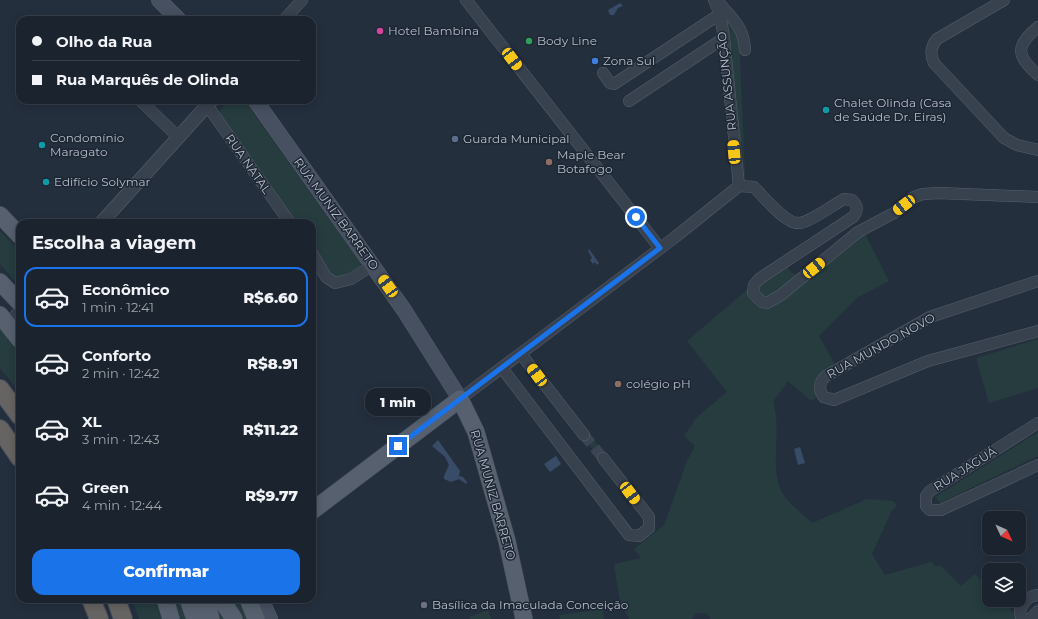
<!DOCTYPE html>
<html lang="pt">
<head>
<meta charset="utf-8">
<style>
	:root { --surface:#1b232e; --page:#282f3a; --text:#f1f3f6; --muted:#a0a4aa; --line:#39404a; --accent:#1a73e8 }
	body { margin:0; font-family:Montserrat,sans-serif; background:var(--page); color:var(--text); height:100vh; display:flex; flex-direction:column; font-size:15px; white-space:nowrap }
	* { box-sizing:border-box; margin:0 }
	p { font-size:13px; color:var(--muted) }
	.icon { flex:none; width:22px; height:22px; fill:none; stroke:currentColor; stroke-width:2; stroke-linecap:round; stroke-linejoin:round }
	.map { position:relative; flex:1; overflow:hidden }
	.side { position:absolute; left:16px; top:219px; width:300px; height:384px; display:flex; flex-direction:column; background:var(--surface); border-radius:12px; box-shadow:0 2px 10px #0003,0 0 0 1px var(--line) }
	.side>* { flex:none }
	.top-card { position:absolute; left:16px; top:16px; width:300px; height:88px; border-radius:12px; box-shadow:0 2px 10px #0003,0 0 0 1px var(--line); display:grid; align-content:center; height:88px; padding:0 16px; background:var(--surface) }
	.needle { width:26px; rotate:134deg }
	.fabs { position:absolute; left:982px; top:511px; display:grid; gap:8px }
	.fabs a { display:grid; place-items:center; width:44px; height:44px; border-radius:8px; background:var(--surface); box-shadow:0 2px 10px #0003,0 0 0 1px var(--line); font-size:20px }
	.end { position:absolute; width:18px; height:18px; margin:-9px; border:5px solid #1a73e8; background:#fff; box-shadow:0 0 0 2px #fff }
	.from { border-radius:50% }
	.bubble { position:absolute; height:28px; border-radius:12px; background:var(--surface); box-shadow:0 2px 10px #0003,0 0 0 1px var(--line); font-size:13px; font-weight:800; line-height:28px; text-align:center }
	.car { position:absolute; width:12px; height:24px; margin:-12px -6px; border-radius:5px; box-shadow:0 0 3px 1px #0007; background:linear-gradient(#f5c518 24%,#345 0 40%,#f5c518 0 76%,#345 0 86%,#f5c518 0) }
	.top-card b { display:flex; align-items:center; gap:14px; height:38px; font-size:15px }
	.top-card b+b { border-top:1px solid var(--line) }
	.top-card i { width:10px; height:10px; background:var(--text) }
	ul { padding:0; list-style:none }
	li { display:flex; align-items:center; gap:12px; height:60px; margin:0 8px 6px; padding:0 8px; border:2px solid transparent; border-radius:12px }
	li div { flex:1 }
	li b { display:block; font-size:15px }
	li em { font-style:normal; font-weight:800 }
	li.active { border-color:var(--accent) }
	li>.icon { width:36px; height:36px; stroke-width:1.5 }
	h2 { padding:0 16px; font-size:18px; line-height:48px }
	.primary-button { display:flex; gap:8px; margin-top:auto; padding:8px 16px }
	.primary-button a { flex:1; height:46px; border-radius:12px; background:var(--accent); color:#fff; font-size:16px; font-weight:800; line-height:46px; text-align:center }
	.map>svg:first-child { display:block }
</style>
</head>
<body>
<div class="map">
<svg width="1038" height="619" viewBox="0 0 1038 619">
	<rect width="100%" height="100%" fill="#242f3e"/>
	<!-- green -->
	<g fill="#263c3f">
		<path d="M726 18 739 37 745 176 739 175Z"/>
		<path d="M230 100H244L361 263 360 267 341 277H332L312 244V223H297L219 115 220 110Z"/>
		<path d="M0 231 20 251V287L0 264Z"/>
		<path d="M864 232 889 281 858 297 819 336 836 366 815 391 817 397 811 401 788 381 773 402C783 430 767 474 785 497 792 506 803 514 812 523L867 499 893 501 897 506 892 510 872 554 885 575 931 562 936 567 940 565 961 586 975 574 989 588V600H1001L1020 619H711L706 613 696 614 691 619H629L620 602 614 564 641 558 634 549 664 525 687 461 695 446 684 436 697 417 727 392 687 341 749 288 747 285 766 271 764 268 791 252 787 266 791 272 799 276Z"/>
		<path d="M0 325 20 349V393L0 368Z"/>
		<path d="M1038 339V388L989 403 976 358Z"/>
		<path d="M1038 432V456L940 503 935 497Z"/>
		<path d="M589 434 604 453 601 457 582 438Z"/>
		<path d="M132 599H155L161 619H139Z"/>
		<path d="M170 599H179L187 619H177Z"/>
		<path d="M207 599H212L223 616 226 599H238L247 619H218Z"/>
		<path d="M603 609 604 619H560L559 615Z"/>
		<path d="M488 610 491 619H470L469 617Z"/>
	</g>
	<!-- water -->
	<g fill="#394c67">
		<path d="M620 3 623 6 618 8 614 15H610L608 10Z"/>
		<path d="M589 249 599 263 597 265 595 262 593 264 590 260 592 258 588 251Z"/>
		<path d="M438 440 460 471 459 476 463 477 467 482 466 484 459 479 451 482 444 479V476L449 465 445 457 432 446Z"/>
		<path d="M800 447 805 463 798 465 794 449Z"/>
		<path d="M556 456 561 464 550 472 544 464Z"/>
	</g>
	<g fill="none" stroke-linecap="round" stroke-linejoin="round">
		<!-- minor-tunnel -->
		<path stroke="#3a4453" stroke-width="11" stroke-dasharray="11 5.5" stroke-linecap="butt" d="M584 435 603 458"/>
		<!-- minor casing -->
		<g stroke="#565f6c" stroke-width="12">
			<g id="minor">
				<path d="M466 0 660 248"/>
				<path d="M714 0 720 14 724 38 739 186"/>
				<path d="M1004 0 937 39C930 47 930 54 934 63L1004 138 1017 145 1038 150"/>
				<path d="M719 3C733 19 744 28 745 50"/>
				<path d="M284 20 302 0"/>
				<path d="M1038 27C1015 46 1016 56 1038 75"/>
				<path d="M603 73 610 83 614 84 720 14"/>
				<path d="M140 100 178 137"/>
				<path d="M629 101 724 38"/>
				<path d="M207 105 290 223"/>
				<path d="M312 253 326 277 335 283 351 279 373 265"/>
				<path d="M1038 281 930 317 826 376C819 382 818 390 824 397L834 400 928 361 1038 331"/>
				<path d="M521 354 584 435"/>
				<path d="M502 368 629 535 639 536 649 528V517L603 458"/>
				<path d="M460 399 674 238 739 186 754 187C764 197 786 225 800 223 812 221 833 205 844 199L852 200C858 205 858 211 853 217L759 279 754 285 753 293 762 302 767 303 781 295 858 232 894 213 914 197 923 194 939 193 1038 197"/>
				<path d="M1038 423 930 491 926 496V506L930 510H941L1038 465"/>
				<path d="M1022 619C1016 608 1027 596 1038 595"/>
				<path d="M1030 619 1038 611"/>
			</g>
		</g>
		<!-- tertiary casing -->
		<g stroke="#565f6c" stroke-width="14">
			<g id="tertiary">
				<path d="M101 223 212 100"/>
				<path d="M8 324 20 312"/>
			</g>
		</g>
		<!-- secondary casing -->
		<g stroke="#565f6c" stroke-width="16">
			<g id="secondary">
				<path d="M159 0 179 20"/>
				<path d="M255 100 404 310 460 399"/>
				<path d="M261 599 270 619"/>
			</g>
		</g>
		<!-- primary casing -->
		<g stroke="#414a57" stroke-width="18">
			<g id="primary">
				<path d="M0 215 20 236"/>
				<path d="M0 282 20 303"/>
				<path d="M0 315 20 340"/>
				<path d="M312 511 460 399 476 432 507 541 524 619"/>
				<path d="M165 599 171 619"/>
				<path d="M188 599 195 619"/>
				<path d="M202 599 209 611 211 619"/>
				<path d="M221 599 234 619"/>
				<path d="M248 599 256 619"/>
			</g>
		</g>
		<!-- trunk casing -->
		<g stroke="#434c59" stroke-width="20">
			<g id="trunk">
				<path d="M0 389 20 416"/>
				<path d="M0 429 20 458"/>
				<path d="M91 599 99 619"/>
				<path d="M116 599 123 619"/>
			</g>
		</g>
		<!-- minor -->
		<use href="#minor" stroke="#38414e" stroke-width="11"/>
		<!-- tertiary -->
		<use href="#tertiary" stroke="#38414e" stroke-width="13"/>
		<!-- secondary -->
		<use href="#secondary" stroke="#465061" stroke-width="15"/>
		<!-- primary -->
		<use href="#primary" stroke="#56606e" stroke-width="17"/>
		<!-- trunk -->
		<use href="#trunk" stroke="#656462" stroke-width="18"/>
	</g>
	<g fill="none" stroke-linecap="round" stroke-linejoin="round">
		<!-- route -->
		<path stroke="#1a73e8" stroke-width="5" d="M398 446 660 248 636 217"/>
	</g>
	<!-- markers -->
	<circle fill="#d1479c" stroke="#1d2633" stroke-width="1.5" cx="380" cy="31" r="4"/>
	<circle fill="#2e9e5b" stroke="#1d2633" stroke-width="1.5" cx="529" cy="41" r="4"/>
	<circle fill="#3f7fe0" stroke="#1d2633" stroke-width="1.5" cx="595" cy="61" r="4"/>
	<g fill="#0f9aa8" stroke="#1d2633" stroke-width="1.5">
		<circle cx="826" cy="110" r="4"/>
		<circle cx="42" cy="145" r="4"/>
		<circle cx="46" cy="182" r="4"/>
	</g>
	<circle fill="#5c6f8a" stroke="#1d2633" stroke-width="1.5" cx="455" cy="139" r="4"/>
	<g fill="#8d6e63" stroke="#1d2633" stroke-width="1.5">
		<circle cx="549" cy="162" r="4"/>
		<circle cx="618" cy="384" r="4"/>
	</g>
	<circle fill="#6b7280" stroke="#1d2633" stroke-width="1.5" cx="424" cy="605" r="4"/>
	<g text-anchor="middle" stroke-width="3" stroke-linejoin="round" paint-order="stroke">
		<!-- poi labels -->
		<g font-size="12" fill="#b4bcc9" stroke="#1d2633" text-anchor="start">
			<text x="388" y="35">Hotel Bambina</text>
			<text x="537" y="45">Body Line</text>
			<text x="603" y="65">Zona Sul</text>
			<text x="834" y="107">Chalet Olinda (Casa<tspan x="834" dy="14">de Saúde Dr. Eiras)</tspan></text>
			<text x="50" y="142">Condomínio<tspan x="50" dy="14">Maragato</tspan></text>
			<text x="463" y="143">Guarda Municipal</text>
			<text x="557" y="159">Maple Bear<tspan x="557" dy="14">Botafogo</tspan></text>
			<text x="54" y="186">Edifício Solymar</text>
			<text x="626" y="388">colégio pH</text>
			<text x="432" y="609">Basílica da Imaculada Conceição</text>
		</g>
		<!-- street labels -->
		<g font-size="12" fill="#b4bcc9" stroke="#1d2633">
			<text transform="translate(727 81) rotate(-96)" y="4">RUA ASSUNÇÃO</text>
			<text transform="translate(248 164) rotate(55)" y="4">RUA NATAL</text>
			<text transform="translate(336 214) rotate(54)" y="4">RUA MUNIZ BARRETO</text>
			<text transform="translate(881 346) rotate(-29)" y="4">RUA MUNDO NOVO</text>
			<text transform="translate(965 469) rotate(-32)" y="4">RUA JAGUÁ</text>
			<text transform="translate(493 495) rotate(74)" y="4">RUA MUNIZ BARRETO</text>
		</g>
	</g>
</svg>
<div class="fabs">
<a><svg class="needle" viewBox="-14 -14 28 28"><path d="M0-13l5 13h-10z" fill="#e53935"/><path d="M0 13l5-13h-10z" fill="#a0a4aa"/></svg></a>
<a><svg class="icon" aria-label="layers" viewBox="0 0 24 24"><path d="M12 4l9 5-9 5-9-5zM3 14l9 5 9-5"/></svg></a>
</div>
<i class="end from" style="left:636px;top:217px"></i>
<i class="end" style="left:398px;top:446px"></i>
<div class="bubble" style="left:365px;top:388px;width:66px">1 min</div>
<i class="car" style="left:512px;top:59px;rotate:143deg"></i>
<i class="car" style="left:734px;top:152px;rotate:355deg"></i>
<i class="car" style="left:904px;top:205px;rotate:232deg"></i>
<i class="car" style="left:814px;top:268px;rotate:51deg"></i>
<i class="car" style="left:388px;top:286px;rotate:325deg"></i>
<i class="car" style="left:537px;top:375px;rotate:323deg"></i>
<i class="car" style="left:630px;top:493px;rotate:143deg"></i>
<div class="top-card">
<b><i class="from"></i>Olho da Rua</b>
<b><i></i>Rua Marquês de Olinda</b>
</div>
<section class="side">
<h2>Escolha a viagem</h2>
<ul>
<li class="active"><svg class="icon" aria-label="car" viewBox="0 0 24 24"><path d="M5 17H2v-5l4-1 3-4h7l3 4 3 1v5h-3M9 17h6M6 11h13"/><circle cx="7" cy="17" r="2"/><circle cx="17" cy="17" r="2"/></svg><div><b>Econômico</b><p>1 min · 12:41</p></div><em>R$6.60</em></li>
<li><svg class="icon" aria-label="car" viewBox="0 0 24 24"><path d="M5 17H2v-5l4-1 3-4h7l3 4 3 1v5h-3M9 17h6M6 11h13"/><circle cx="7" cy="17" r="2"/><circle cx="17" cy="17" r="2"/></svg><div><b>Conforto</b><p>2 min · 12:42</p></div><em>R$8.91</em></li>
<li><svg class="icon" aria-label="car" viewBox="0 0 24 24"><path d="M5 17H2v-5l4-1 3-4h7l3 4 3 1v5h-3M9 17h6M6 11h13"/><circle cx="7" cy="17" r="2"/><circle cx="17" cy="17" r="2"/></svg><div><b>XL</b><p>3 min · 12:43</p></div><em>R$11.22</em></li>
<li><svg class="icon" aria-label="car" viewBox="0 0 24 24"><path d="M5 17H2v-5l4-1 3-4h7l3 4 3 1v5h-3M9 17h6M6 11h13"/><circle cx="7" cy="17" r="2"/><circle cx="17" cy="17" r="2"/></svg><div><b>Green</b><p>4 min · 12:44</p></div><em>R$9.77</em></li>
</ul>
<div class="primary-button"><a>Confirmar</a></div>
</section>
</div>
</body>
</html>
